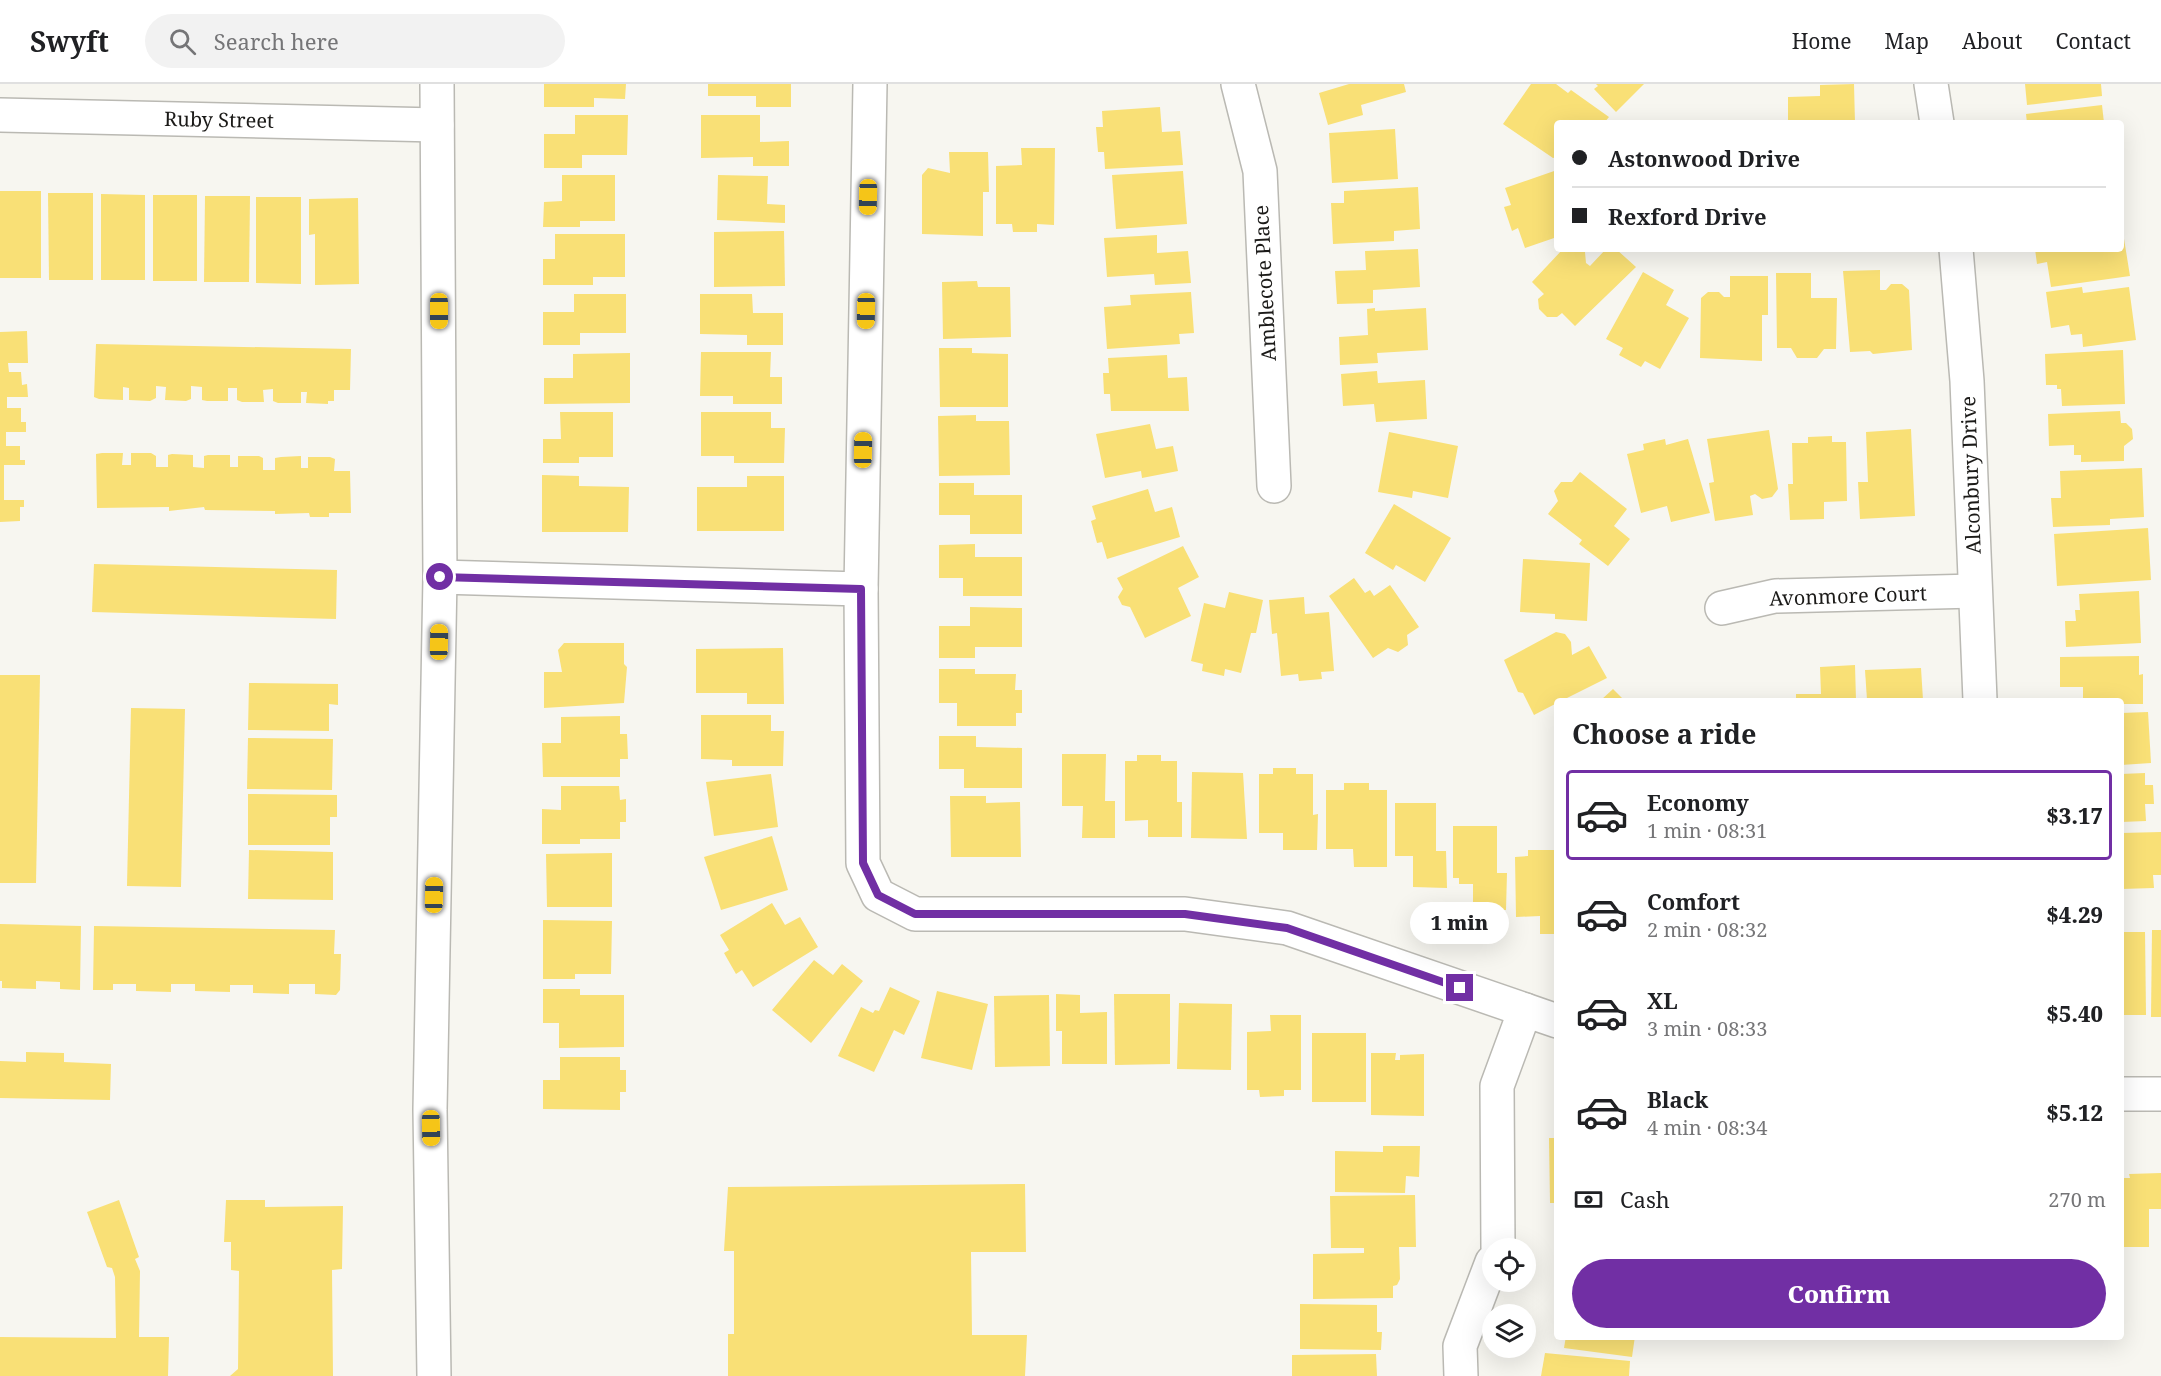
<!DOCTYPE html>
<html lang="en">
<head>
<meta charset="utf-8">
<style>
	:root { --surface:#fff; --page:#f2f2f2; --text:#202124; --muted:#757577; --line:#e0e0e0; --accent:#712fa4 }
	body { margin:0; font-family:"Noto Serif",serif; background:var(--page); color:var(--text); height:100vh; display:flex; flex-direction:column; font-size:22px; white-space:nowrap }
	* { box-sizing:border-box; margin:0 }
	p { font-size:20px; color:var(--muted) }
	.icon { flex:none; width:33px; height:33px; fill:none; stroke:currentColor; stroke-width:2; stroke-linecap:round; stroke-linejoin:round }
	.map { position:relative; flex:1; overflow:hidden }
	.details { position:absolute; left:1554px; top:614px; width:570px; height:642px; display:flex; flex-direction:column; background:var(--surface); border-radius:6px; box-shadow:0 6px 24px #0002 }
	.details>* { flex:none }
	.hud { position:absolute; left:1554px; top:36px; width:570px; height:132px; border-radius:6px; box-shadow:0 6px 24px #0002; display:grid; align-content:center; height:132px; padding:0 18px; background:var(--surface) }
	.fabs { position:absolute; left:1482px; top:1154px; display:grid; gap:12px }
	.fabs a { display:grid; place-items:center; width:54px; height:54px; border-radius:50%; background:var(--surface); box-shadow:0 6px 24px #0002; font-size:30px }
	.end { position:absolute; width:27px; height:27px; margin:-14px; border:8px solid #712fa4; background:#fff; box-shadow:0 0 0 3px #fff }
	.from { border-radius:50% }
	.bubble { position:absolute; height:42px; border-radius:21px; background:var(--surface); box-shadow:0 6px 24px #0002; font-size:20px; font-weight:800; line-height:42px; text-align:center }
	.car { position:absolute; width:18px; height:36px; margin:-18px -9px; border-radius:8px; box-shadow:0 0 4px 2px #0007; background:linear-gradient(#f5c518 24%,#345 0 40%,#f5c518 0 76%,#345 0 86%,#f5c518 0) }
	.hud b { display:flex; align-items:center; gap:21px; height:57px; font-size:22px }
	.hud b+b { border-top:2px solid var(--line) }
	.hud i { width:15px; height:15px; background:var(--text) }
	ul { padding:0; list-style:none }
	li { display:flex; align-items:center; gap:18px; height:90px; margin:0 12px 9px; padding:0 6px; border:3px solid transparent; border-radius:6px }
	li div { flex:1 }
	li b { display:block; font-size:22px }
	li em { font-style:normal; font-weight:800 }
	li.active { border-color:var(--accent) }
	li>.icon { width:54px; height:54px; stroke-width:1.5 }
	h2 { padding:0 18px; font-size:27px; line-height:72px }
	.pay { display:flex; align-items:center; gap:15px; height:66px; padding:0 18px; font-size:22px }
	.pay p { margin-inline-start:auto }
	.cta { display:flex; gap:12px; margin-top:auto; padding:12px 18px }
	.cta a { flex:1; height:69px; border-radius:36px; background:var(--accent); color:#fff; font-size:24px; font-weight:800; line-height:69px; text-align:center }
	header { display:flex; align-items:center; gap:36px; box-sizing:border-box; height:84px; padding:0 30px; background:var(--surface); border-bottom:2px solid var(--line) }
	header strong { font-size:28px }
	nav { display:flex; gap:33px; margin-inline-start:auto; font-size:21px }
	.search { width:420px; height:54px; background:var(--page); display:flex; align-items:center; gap:15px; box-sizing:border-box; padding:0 21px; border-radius:33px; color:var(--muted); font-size:22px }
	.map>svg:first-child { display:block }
</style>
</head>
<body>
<header>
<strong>Swyft</strong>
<div class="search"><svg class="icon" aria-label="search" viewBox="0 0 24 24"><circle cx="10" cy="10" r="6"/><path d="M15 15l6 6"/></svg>Search here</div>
<nav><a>Home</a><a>Map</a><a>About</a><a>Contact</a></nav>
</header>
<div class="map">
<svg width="2161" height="1292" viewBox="0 0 2161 1292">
	<rect width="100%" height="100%" fill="#f7f6f0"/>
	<!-- building -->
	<g fill="#f9e076">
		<path d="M544 0H626L625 15 594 14V23H544Z"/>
		<path d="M708 0H791V23H756V12H708Z"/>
		<path d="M1349 0H1404L1406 8 1361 21 1363 31 1328 41 1319 9Z"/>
		<path d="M1531 0H1556L1568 9 1571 6 1609 33 1604 39H1557V73L1553 74 1503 40Z"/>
		<path d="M1596 0H1644L1616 28 1594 5 1598 2Z"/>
		<path d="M1854 0 1855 39H1788V13L1820 12V1Z"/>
		<path d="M2025 0H2101L2102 12 2027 21Z"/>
		<path d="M2102 21 2104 39H2027L2026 30Z"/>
		<path d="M1160 23 1162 48 1180 47 1183 81 1105 85 1104 68H1098L1096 43H1103L1102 27Z"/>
		<path d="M575 31H628L627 71H582V84H544V50H575Z"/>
		<path d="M701 31H760V58L789 57V82H753V73L701 74Z"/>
		<path d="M1395 45 1398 95 1332 99 1329 49Z"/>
		<path d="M1021 64H1055L1054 141 1037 140V148H1013L1012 140H996V82L1022 81Z"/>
		<path d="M949 68H988L989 108H983V152L922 150V91L928 84 950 89Z"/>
		<path d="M1557 86V153L1525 164 1518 144 1512 147 1504 123 1511 121 1505 104Z"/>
		<path d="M1183 87 1187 140 1116 145 1112 91Z"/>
		<path d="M562 91H615V137H580V143H543L544 118 562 117Z"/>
		<path d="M718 91 768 92 767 120 785 121V139L717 136Z"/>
		<path d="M1418 103 1420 145 1394 147V157L1333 160 1331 119H1344V107Z"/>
		<rect x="0" y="107" width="41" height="87"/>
		<path d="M48 109H93V196H49Z"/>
		<path d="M101 110 145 111V196H101Z"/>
		<rect x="153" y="111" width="44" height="86"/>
		<path d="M205 112H250L249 198H204Z"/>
		<path d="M256 113H301V200L256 199Z"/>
		<path d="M358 114 359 200 315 201V150L309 151V115Z"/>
		<path d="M2121 136 2130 192 2051 203 2047 178 2037 180 2035 165H2121Z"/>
		<path d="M784 147 785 202 714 203V148Z"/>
		<path d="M555 150H625V193H593V201H543V175H555Z"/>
		<path d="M1157 151V169L1188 167 1191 199 1155 201 1154 190 1107 193 1104 154Z"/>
		<path d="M1418 165 1420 203 1373 206V219L1337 220 1335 187 1366 186 1365 167Z"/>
		<path d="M1563 165H1582L1585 168 1586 179 1590 182 1606 165H1616L1636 183 1575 242 1562 229 1557 233H1547L1539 225 1538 215 1544 210 1532 198Z"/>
		<path d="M1880 186V206H1886L1891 200H1902L1909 206 1912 266 1873 270 1870 267 1850 268 1843 187Z"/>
		<path d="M1643 188 1674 206 1666 221 1689 234 1660 285 1645 277 1641 283 1619 271 1623 264 1606 255Z"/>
		<path d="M1776 189H1811V214H1837L1836 265H1824L1817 274H1797L1791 264H1777Z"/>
		<path d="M1730 192H1768V231H1762V277L1700 274 1701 214 1708 208H1719L1724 213H1730Z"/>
		<path d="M977 197 978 203H1010L1011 253 943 255 942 198Z"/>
		<path d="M2082 203 2083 209 2129 203 2136 256 2083 263 2082 250 2071 251 2069 241 2051 244 2046 208Z"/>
		<path d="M1191 208 1194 249 1179 250 1180 260 1107 265 1104 223 1131 221 1130 211Z"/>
		<path d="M574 210H626V249H580V261H543V228H574Z"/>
		<path d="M700 210H752L753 229H783V261H747V251L700 250Z"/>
		<path d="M1375 224V227L1426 224 1428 266 1377 269 1378 279 1340 281 1339 253 1368 251 1367 225Z"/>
		<path d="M27 247 28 279H8L9 288H21L22 301 27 300 28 313H7V324H21V338H26V348H6V362H20V376H25V381H4V416H24V423H20V437L0 438V248Z"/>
		<path d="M96 260 351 265 350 306H334V317H328V320L306 319 307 308H301V319H278L273 317V305L263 306 264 318H242L237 316V304H228V317H207L202 316V303L191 302V315L186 317 165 316 166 303 156 302V314L150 317 129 316V304L123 303V316L99 315 94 313Z"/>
		<path d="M939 264H972V269L1008 270V323H940Z"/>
		<path d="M2123 266 2125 320 2062 322 2061 305H2057V301H2046L2045 270Z"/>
		<path d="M701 268H771L770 293H782V320H733V312H700Z"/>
		<path d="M630 269V319L544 320V294H573V270Z"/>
		<path d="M1167 271 1168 294 1187 293 1189 327H1111L1110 310H1104L1103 289H1109L1108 274Z"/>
		<path d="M1377 287 1378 299 1425 296 1427 335 1376 338 1374 320 1343 322 1341 290Z"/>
		<path d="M2120 327 2121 339H2126L2132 345 2133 355 2124 362V377L2081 378V371H2074V361L2049 362 2048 330Z"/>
		<path d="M560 328H613V373H579V379H543V355H561Z"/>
		<path d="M701 328H771V344H785L784 379H734V372H701Z"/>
		<path d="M976 331V337H1009L1010 391 939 392 938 332Z"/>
		<path d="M1150 340 1156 365 1173 362 1178 387 1142 394 1141 387 1105 394 1096 350Z"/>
		<path d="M1911 345 1915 432 1860 435 1858 398H1868L1866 348Z"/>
		<path d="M1769 346 1778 405 1772 413 1762 415 1755 410 1750 412 1753 431 1715 437 1709 399 1714 398 1707 355Z"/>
		<path d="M1389 348 1458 362 1448 414 1413 407 1412 414 1378 408Z"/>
		<path d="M1832 352V358H1846L1847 417 1824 418V435L1790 436 1788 400H1793L1792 359H1808V353Z"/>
		<path d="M1665 355 1666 361 1688 355 1710 429 1671 438 1667 422 1641 429 1627 370 1644 366 1643 360Z"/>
		<path d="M102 369H123L122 381H131V369H151L156 372V383H168V371L172 370 193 371V383L204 384V372L208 371H230V383H238V372H259L263 374V386H275V374L281 373 301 372V384H308V373H330L335 375 334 387H350L351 429H329V433H310L309 429 275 430V427L205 426 204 423 169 427V423L97 424 96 370Z"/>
		<path d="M2142 384 2144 433 2110 435V441L2053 443 2051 414H2061L2060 387Z"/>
		<path d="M1580 388 1627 425 1614 442 1630 455 1608 482 1579 460 1582 456 1548 430 1558 417 1554 407 1561 398H1572Z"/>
		<path d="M542 391 579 392V402L629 403 628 448H542Z"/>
		<path d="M747 392H784V447H697V403H747Z"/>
		<path d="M939 399H974V411H1022V450H970V431H939Z"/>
		<path d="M1148 405 1155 428 1172 423 1180 453 1107 475 1102 458 1097 459 1091 437 1096 435 1092 422Z"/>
		<path d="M1394 420 1451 454 1425 498 1396 481 1393 486 1365 469Z"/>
		<path d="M2148 444 2151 496 2057 502 2054 450Z"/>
		<path d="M975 460V473H1022V512H963V494H939V461Z"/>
		<path d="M1183 462 1199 493 1178 504 1191 532 1145 554 1130 523 1122 521 1118 513 1123 505 1117 494Z"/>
		<path d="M1523 475 1590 479 1587 537 1555 535V530L1520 528Z"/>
		<path d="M94 480 337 486 336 535 92 528Z"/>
		<path d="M1354 494 1365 509 1370 506 1374 512 1390 501 1419 543 1407 551 1408 561 1398 568 1388 564 1373 574 1329 512Z"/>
		<path d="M2139 507 2141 559 2066 563 2065 537H2076L2075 526H2080L2079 510Z"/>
		<path d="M1229 508 1263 516 1256 549H1251L1241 589 1225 585 1224 592 1202 587 1203 580 1191 577 1204 519 1225 524Z"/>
		<path d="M1304 513 1305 530 1329 528 1334 587 1321 588 1322 595 1299 597 1298 590 1281 592 1277 549 1272 550 1269 516Z"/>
		<path d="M970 523 1022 524V563H975V574H939V542H970Z"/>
		<path d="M1556 548 1565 550 1571 558 1572 571 1589 562 1607 594 1563 616H1557V619L1534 631 1523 609 1518 608 1504 576Z"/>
		<path d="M564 559H624V580L627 583 624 619 544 624V588H562L558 566Z"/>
		<path d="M783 564 784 620H747V609H696V565Z"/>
		<path d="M2139 572V591L2143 590V620H2121V616H2083V603H2060V573Z"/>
		<path d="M1855 581 1856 616H1796V610H1821L1820 583Z"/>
		<path d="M1921 584 1923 616H1867L1865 586Z"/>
		<path d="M939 585H975V590H1016L1015 606H1022V629H1016V642H957V619H939Z"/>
		<path d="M0 591H40L36 799H0Z"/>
		<path d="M249 599 338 600V621L329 620V647L248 646Z"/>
		<path d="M1613 605 1624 616H1601Z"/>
		<path d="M131 624 185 625 181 803 127 802Z"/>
		<path d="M2148 628 2151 679 2121 681V629Z"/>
		<path d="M701 631H771V647H784L783 682H732V676L701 675Z"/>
		<path d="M620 632V650H627L628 675H620V693H543L542 659H561V633Z"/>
		<path d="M939 652H976V663L1022 664V704H964V685H939Z"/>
		<path d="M248 654 333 655 332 706 247 705Z"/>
		<path d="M1062 670H1106L1105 717H1115V754H1082L1083 722H1062Z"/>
		<path d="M1137 671H1161V677H1177V718H1182V753H1148V736L1125 737V677H1137Z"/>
		<path d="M1273 684H1296V690H1313V731L1318 730 1317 766H1283V749H1259V690H1273Z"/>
		<path d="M1192 688 1243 689 1247 755 1191 754Z"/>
		<path d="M2145 689V701H2153L2154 720H2145L2146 737 2121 738V690Z"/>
		<path d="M771 690 778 743 714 752 706 698Z"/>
		<path d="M1344 699H1369V706H1387V783H1354L1353 765H1326V706H1344Z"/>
		<path d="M561 702H619L620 716 626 715V738H620V755H580V760H542V725L561 726Z"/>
		<path d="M248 710 337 711V733H330V761H248Z"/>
		<path d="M950 712H986V719L1020 718 1021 773H951Z"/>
		<path d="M1395 719H1436V767H1446L1447 804 1413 803V772H1395Z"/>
		<path d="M1453 742H1497V789H1507L1506 826H1473V800H1459V794H1453Z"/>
		<path d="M2161 748V791H2153L2154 804 2121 805V749Z"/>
		<path d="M772 752 788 806 721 826 704 773Z"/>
		<path d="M249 766 333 768V816L248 815Z"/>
		<path d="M1528 766H1554V772L1557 771V850H1540V832L1516 833 1515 773 1528 772Z"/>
		<path d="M612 769V823H547L546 770Z"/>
		<path d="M772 819 785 841 800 833 818 863 753 903 742 886 736 890 724 869 729 866 720 851Z"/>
		<path d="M543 836 612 837 611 890H575V895H543Z"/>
		<path d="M0 840 81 842 80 906 60 905V898L36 897V905L2 904V897H0Z"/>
		<path d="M94 842 335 846 334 870H341L340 906 336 911 315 910V900H289V910L253 909V901H230V908L195 907V900H171V908L136 907V900H113V906H93Z"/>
		<path d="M2152 846H2161V933H2151Z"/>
		<path d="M2121 848H2145L2146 931H2121Z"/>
		<path d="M814 876 833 891 842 880 863 897 811 959 772 926Z"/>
		<path d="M890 903 920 917 904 951 894 946 874 988 838 972 861 923 873 929 875 926 879 927Z"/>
		<path d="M543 905H580V911H624V963L559 964V939H543Z"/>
		<path d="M937 907 988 920 972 986 921 974Z"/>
		<path d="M1056 910 1080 911V929L1107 928V980H1062V947H1056Z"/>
		<path d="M1114 910H1170V980L1115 981Z"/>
		<path d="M1049 911 1050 982 995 983 994 912Z"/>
		<path d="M1179 919 1232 920 1231 986 1177 985Z"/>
		<path d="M1270 931H1301V1006H1284V1012L1260 1013 1259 1006H1247V948L1271 947Z"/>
		<rect x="1312" y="949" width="54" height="69"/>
		<path d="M26 968 64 969V978L111 980 110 1016 0 1014V977L26 978Z"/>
		<path d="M1371 969H1396L1395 976H1400V971L1424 970V1032L1371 1031Z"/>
		<path d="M560 973H620V986H626V1008H620V1026L543 1025V996H560Z"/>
		<path d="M1549 1054H1557V1119H1550Z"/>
		<path d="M1383 1062H1420L1419 1093 1406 1092 1405 1109 1335 1108V1067L1383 1068Z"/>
		<path d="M2161 1089V1125H2149V1163H2121V1094H2130L2129 1090Z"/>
		<path d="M1025 1100 1026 1168H971L972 1251H1027L1025 1292H728V1250H734V1167H724L728 1103Z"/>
		<path d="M1415 1111 1416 1163H1399L1400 1195 1397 1201 1393 1202V1214L1313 1215V1170L1364 1169V1164H1331L1330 1112Z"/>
		<path d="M119 1116 139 1173 135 1175 140 1187 139 1253H169L168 1292H0V1253L116 1254 115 1193 112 1184 107 1183 87 1128Z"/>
		<path d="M226 1116H265V1123L343 1122 342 1185 332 1186 333 1292H230L238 1285 239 1187 231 1186V1158H224Z"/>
		<path d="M1300 1220 1377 1221V1248H1382L1381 1266 1300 1265Z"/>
		<path d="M1566 1252H1635L1632 1273 1564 1264Z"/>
		<path d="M1545 1269 1630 1277 1629 1292H1541Z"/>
		<path d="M1376 1270 1377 1292H1292V1271Z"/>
	</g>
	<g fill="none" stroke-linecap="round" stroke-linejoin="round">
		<!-- street casing -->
		<g stroke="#bab9b3" stroke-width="36">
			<g id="street">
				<path d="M870 0 861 505 863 779 878 811 915 830H1185L1287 844 1557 937"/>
				<path d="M1238 0 1260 87 1274 402"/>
				<path d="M1931 0 1937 39"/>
				<path d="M0 31 437 41"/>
				<path d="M1956 165 1967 297 1980 616"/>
				<path d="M440 493 861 505"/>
				<path d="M1722 524 1775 512 1975 507"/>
				<path d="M2121 1010H2161"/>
				<path d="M1498 1164 1497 1002 1525 926"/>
				<path d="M1461 1292 1460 1262 1492 1178"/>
			</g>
		</g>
		<!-- secondary casing -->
		<g stroke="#bab9b3" stroke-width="36">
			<path id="secondary" d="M434 1292 430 1026 440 493 437 0"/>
		</g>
		<!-- street -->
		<use href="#street" stroke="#fff" stroke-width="33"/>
		<!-- secondary -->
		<use href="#secondary" stroke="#fff" stroke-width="33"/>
	</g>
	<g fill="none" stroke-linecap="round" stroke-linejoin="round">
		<!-- route -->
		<path stroke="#712fa4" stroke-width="8" d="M440 493 861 505 863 779 878 811 915 830H1185L1287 844 1460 904"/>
	</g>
	<g text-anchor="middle" stroke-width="4.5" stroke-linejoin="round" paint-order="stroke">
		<!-- street labels -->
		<g font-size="20" fill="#1b1a18" stroke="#fff">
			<text transform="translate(219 36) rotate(1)" y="7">Ruby Street</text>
			<text transform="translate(1265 199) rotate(-93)" y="7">Amblecote Place</text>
			<text transform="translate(1971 391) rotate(-92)" y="7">Alconbury Drive</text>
			<text transform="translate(1848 512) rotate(-2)" y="7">Avonmore Court</text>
		</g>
	</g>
</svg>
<div class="fabs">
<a><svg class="icon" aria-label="locate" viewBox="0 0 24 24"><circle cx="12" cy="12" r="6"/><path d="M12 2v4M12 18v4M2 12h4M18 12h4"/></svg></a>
<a><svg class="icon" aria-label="layers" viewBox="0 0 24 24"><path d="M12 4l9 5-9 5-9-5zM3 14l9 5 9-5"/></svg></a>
</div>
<i class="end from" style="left:440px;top:493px"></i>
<i class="end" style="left:1460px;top:904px"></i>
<div class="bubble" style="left:1410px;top:818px;width:99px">1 min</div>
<i class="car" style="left:868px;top:113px;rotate:181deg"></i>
<i class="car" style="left:439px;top:227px;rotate:180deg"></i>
<i class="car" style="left:866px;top:227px;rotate:181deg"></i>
<i class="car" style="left:863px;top:366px;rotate:1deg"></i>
<i class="car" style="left:439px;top:558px;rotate:1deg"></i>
<i class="car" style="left:434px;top:811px;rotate:1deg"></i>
<i class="car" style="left:431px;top:1044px;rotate:179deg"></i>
<div class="hud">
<b><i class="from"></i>Astonwood Drive</b>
<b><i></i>Rexford Drive</b>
</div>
<section class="details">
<h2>Choose a ride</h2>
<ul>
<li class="active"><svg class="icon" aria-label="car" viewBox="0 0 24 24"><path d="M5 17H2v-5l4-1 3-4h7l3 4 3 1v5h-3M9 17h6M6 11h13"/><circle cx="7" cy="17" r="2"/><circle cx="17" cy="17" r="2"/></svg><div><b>Economy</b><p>1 min · 08:31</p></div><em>$3.17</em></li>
<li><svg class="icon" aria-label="car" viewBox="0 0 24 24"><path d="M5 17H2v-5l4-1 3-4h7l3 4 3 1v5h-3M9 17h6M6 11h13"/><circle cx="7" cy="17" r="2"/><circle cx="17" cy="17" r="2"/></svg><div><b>Comfort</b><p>2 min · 08:32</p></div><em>$4.29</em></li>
<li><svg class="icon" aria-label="car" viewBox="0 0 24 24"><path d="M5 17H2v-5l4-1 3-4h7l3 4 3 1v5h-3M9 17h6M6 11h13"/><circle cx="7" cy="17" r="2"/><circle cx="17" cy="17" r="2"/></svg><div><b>XL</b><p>3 min · 08:33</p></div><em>$5.40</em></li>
<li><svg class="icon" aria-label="car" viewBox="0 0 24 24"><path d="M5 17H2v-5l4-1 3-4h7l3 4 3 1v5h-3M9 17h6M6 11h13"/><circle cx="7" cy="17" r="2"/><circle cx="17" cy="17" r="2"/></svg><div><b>Black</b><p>4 min · 08:34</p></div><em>$5.12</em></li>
</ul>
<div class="pay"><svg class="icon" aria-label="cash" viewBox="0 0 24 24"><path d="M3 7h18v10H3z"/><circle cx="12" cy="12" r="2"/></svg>Cash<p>270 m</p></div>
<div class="cta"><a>Confirm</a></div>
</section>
</div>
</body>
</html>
